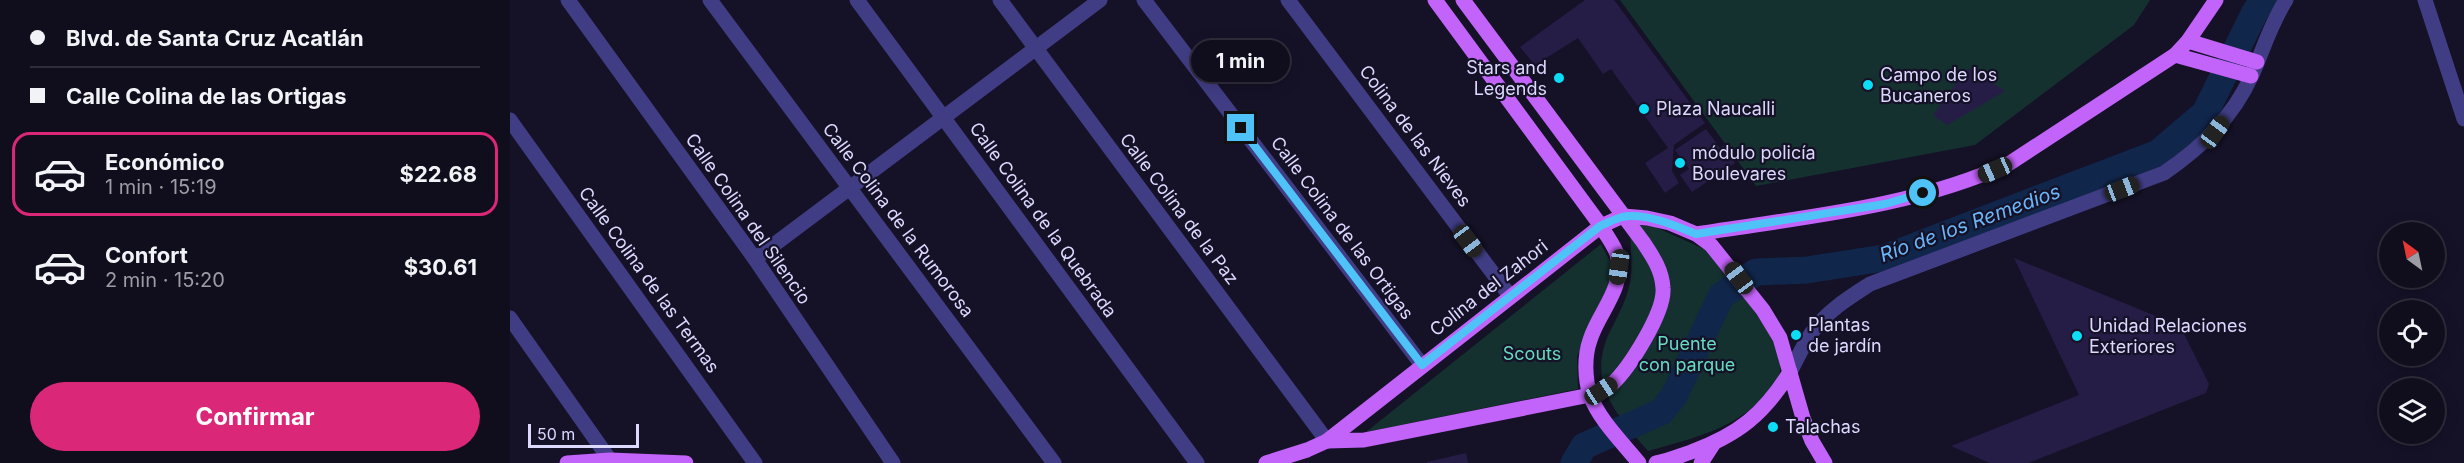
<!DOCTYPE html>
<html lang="es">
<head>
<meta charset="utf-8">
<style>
	:root { --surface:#100d1d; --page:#191626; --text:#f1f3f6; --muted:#9c9ca4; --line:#302d3b; --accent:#db2777 }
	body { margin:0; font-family:Inter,sans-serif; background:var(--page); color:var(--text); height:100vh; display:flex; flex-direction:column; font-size:22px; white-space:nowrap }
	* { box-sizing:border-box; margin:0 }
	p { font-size:20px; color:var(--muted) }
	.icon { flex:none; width:33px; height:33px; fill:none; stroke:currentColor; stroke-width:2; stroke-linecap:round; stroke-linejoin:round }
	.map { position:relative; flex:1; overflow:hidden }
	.details { display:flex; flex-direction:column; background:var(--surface); width:510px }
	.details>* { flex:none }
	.top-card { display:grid; align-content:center; height:132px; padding:0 30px; background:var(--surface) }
	.needle { width:39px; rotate:327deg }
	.buttons { position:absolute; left:1869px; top:222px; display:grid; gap:12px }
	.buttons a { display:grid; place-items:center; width:66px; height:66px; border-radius:50%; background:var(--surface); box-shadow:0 3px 15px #0003,0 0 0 2px var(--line); font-size:30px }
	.scale { position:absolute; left:18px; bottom:15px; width:111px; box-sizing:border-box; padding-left:6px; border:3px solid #dcd8fe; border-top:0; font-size:16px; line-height:21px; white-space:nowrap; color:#dcd8fe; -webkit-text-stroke:4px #151127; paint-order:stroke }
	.end { position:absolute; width:27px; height:27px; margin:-14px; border:8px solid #4fc3f7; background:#111; box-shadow:0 0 0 3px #111 }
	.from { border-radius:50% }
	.bubble { position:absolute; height:42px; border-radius:21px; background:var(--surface); box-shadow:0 3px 15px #0003,0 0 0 2px var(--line); font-size:20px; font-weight:700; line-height:42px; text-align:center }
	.car { position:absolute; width:18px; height:36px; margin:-18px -9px; border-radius:8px; box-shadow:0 0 4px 2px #0007; background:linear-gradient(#222 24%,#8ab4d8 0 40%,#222 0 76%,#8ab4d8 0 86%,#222 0) }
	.top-card b { display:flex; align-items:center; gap:21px; height:57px; font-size:22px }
	.top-card b+b { border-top:2px solid var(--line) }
	.top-card i { width:15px; height:15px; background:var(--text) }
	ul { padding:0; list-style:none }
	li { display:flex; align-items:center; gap:18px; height:84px; margin:0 12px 9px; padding:0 18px; border:3px solid transparent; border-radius:18px }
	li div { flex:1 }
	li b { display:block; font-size:22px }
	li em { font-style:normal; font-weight:700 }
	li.selected { border-color:var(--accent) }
	li>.icon { width:54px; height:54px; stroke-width:1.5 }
	.cta { display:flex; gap:12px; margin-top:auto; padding:12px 30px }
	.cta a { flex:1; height:69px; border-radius:36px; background:var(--accent); color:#fff; font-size:24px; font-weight:700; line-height:69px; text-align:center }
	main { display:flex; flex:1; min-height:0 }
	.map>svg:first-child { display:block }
</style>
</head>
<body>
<main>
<section class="details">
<div class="top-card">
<b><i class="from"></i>Blvd. de Santa Cruz Acatlán</b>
<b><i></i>Calle Colina de las Ortigas</b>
</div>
<ul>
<li class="selected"><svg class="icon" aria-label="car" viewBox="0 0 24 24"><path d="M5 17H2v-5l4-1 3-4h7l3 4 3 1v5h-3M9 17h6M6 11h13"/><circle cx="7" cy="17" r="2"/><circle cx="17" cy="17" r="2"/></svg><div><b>Económico</b><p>1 min · 15:19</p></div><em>$22.68</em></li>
<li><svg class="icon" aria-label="car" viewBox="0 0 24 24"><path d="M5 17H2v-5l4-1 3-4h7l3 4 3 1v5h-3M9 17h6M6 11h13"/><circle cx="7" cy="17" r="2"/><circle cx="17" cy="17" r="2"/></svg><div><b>Confort</b><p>2 min · 15:20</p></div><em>$30.61</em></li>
</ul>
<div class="cta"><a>Confirmar</a></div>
</section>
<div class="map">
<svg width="1954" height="463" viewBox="0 0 1954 463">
	<rect width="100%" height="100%" fill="#151127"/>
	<!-- green -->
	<g fill="#143130">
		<path d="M1110 0H1640L1624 25 1465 145 1246 186Z"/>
		<path d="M1122 224 1145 227 1201 252 1265 340C1268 351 1271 361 1270 372 1269 378 1264 383 1260 388 1234 427 1181 439 1138 451 1109 417 1078 386 1097 338 1105 320 1116 303 1120 283 1124 265 1118 244 1122 224Z"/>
		<path d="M1091 244 1102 265 1098 287 1079 325 1067 357 1068 389 856 432Z"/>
	</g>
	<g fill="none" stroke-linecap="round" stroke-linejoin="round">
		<!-- river -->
		<path stroke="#10264b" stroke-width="27" d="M1064 463 1074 446 1151 412 1164 396 1211 296 1246 272 1297 270 1374 258 1648 153 1695 113 1745 12 1754 0"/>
	</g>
	<!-- building -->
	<g fill="#261d47">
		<path d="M1075 0H1104L1195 123 1164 145 1162 171 1169 183 1155 193 1135 163 1158 148 1101 69 1093 74 1068 38 1025 65 1010 47Z"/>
		<path d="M1458 68 1495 91 1437 125 1423 115Z"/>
		<path d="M1196 129 1210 148 1213 145 1225 163 1182 192 1170 175 1179 169 1165 150Z"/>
		<path d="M1504 258 1670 326 1699 384 1696 393 1518 463H1480L1441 446 1569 395Z"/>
		<path d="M956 453 958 463H917V462Z"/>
	</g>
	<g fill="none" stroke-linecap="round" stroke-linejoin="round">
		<!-- minor -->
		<g stroke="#413d84" stroke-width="15">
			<path d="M58 0 245 259 383 463"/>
			<path d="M200 0 544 463"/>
			<path d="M347 0 687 463"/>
			<path d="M490 0 817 441"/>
			<path d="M634 0 912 365"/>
			<path d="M778 0 1000 296"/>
			<path d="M1915 0 1954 119"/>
			<path d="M0 120 245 463"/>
			<path d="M245 259 590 0"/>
			<path d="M0 318 100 460"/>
			<path d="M1280 372C1287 359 1294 343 1303 331 1317 311 1340 297 1360 284L1654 173C1692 147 1723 117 1742 75 1753 50 1761 23 1776 0"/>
		</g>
		<!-- major -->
		<g stroke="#c263f9" stroke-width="15">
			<path d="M925 0 1091 226C1096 235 1104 245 1107 254 1116 288 1089 311 1080 340 1074 357 1075 379 1080 395 1089 420 1113 443 1129 463"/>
			<path d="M1678 41 1747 62"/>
			<path d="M1665 55 1741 76"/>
			<path d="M1186 234C1292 217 1402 208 1500 163L1665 55 1678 41 1706 0"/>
			<path d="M817 441 1091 226 1113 216 1137 218 1160 223 1186 234 1201 245 1253 310 1270 338 1293 418 1302 441 1315 463"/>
			<path d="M57 463 100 460 176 463"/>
			<path d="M756 463 797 450 817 441 854 440 1080 395C1087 392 1095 390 1101 385 1119 369 1155 312 1153 288 1152 270 1143 257 1133 242L953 0"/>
			<path d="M1146 463C1158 461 1169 456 1181 452 1228 435 1254 414 1280 372"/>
			<path d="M1191 463 1204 443"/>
		</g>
	</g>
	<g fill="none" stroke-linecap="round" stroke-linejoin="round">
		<!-- route -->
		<path stroke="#4fc3f7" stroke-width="8" d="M731 128 912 365 1090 226C1097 223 1105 219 1112 217 1134 212 1167 226 1186 234L1375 204 1413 193"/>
	</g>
	<!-- markers -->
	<g fill="#0bddf6" stroke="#151127" stroke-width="2">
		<circle cx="1049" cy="78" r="6"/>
		<circle cx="1358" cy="85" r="6"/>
		<circle cx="1134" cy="109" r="6"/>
		<circle cx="1170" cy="163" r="6"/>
		<circle cx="1286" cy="335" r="6"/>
		<circle cx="1567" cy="336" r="6"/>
		<circle cx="1263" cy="427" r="6"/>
	</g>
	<g text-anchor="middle" stroke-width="4.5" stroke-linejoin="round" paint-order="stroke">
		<!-- poi labels -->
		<g font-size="18" fill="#dcd8fe" stroke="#151127" text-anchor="start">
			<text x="1037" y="74" text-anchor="end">Stars and<tspan x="1037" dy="21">Legends</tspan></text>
			<text x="1370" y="81">Campo de los<tspan x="1370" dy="21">Bucaneros</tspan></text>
			<text x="1146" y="115">Plaza Naucalli</text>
			<text x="1182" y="159">módulo policía<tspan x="1182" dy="21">Boulevares</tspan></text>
			<text x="1298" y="331">Plantas<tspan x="1298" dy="21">de jardín</tspan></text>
			<text x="1579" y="332">Unidad Relaciones<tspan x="1579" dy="21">Exteriores</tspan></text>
			<text x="1275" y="433">Talachas</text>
		</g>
		<!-- street labels -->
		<g font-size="18" fill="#dcd8fe" stroke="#151127">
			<text transform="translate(905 136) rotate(53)" y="6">Colina de las Nieves</text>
			<text transform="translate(669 209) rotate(53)" y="6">Calle Colina de la Paz</text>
			<text transform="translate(238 219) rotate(55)" y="6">Calle Colina del Silencio</text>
			<text transform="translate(388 220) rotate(53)" y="6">Calle Colina de la Rumorosa</text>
			<text transform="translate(533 220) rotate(54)" y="6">Calle Colina de la Quebrada</text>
			<text transform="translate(832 228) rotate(53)" y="6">Calle Colina de las Ortigas</text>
			<text transform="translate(139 280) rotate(54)" y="6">Calle Colina de las Termas</text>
			<text transform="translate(979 288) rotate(-38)" y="6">Colina del Zahori</text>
		</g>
		<!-- park labels -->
		<g font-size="18" fill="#65dcbf" stroke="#151127">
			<text x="1177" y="350">Puente<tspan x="1177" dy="21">con parque</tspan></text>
			<text x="1022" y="360">Scouts</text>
		</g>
		<!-- water labels -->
		<g font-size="20" font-style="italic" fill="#6ab6fa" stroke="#151127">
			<text transform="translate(1460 223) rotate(-20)" y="7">Río de los Remedios</text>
		</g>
	</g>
</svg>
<div class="buttons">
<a><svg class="needle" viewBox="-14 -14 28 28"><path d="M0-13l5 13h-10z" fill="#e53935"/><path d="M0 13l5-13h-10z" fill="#9c9ca4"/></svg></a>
<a><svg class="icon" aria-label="locate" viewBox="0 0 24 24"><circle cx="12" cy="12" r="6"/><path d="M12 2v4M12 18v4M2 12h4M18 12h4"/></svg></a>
<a><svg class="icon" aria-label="layers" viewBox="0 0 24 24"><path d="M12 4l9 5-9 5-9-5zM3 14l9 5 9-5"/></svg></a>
</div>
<div class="scale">50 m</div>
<i class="end from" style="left:1413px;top:193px"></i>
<i class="end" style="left:731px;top:128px"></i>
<div class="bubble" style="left:681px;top:40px;width:99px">1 min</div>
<i class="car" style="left:1705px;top:132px;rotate:36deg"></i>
<i class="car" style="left:1485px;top:170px;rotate:246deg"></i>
<i class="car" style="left:1612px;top:189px;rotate:69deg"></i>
<i class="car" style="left:958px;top:241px;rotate:143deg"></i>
<i class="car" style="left:1109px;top:267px;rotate:188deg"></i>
<i class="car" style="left:1229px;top:278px;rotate:323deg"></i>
<i class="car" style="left:1091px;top:391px;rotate:57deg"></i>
</div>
</main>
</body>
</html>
